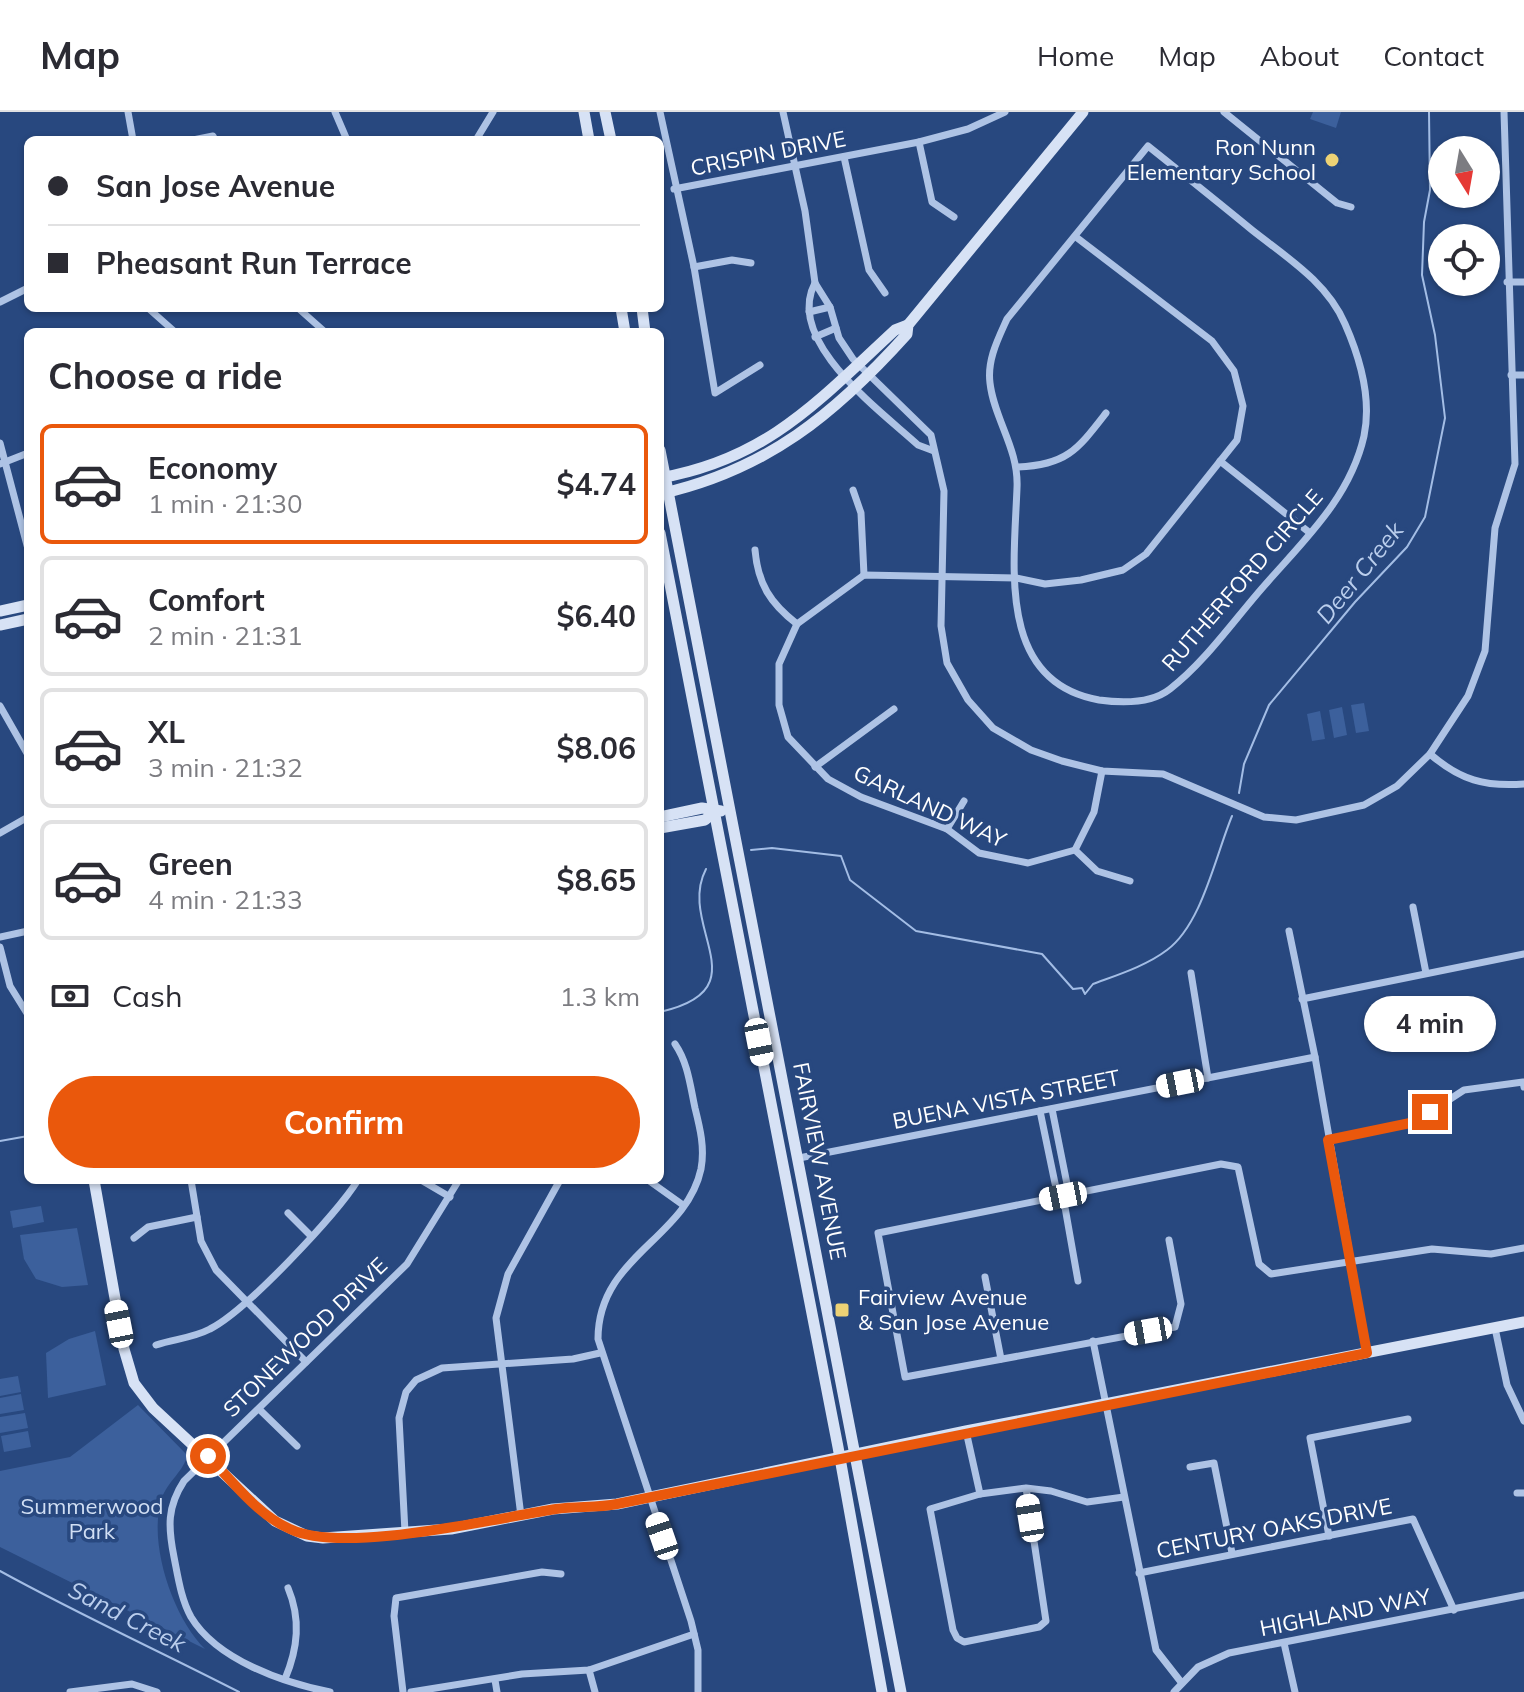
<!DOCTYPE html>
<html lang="en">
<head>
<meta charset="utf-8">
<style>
	:root { --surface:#fff; --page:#f7f7f7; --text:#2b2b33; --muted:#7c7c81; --line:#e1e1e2; --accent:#ea580c }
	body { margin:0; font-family:Mulish,sans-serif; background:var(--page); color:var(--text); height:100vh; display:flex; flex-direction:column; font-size:30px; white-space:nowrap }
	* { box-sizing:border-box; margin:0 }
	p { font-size:26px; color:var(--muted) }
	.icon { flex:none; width:44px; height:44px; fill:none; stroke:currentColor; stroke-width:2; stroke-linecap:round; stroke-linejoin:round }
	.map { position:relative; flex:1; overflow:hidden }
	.side { position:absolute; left:24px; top:216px; width:640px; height:856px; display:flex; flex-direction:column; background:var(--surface); border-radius:12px; box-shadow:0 2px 6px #0004 }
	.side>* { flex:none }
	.top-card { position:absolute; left:24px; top:24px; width:640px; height:176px; border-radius:12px; box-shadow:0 2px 6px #0004; display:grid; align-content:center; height:176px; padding:0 24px; background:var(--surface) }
	.needle { width:52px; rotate:169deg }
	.fabs { position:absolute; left:1428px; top:24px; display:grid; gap:16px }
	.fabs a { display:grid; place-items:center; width:72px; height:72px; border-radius:50%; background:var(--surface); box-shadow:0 2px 6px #0004; font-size:40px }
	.end { position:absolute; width:36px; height:36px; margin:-18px; border:10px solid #ea580c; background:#fff; box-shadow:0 0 0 4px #fff }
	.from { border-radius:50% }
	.bubble { position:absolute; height:56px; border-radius:28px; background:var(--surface); box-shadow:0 2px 6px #0004; font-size:26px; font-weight:700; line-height:56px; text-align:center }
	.car { position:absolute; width:24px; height:48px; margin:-24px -12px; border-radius:10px; box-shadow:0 0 6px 2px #0007; background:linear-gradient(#fff 24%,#345 0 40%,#fff 0 76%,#345 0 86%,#fff 0) }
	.top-card b { display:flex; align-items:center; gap:28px; height:76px; font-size:30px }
	.top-card b+b { border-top:2px solid var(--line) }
	.top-card i { width:20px; height:20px; background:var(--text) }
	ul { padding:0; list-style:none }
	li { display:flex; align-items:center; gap:24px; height:120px; margin:0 16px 12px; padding:0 8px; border:4px solid var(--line); border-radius:12px }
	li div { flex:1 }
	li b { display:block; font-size:30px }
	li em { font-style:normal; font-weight:700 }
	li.current { border-color:var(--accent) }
	li>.icon { width:72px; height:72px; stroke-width:1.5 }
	h2 { padding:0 24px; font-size:36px; line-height:96px }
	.pay { display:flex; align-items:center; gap:20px; height:88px; padding:0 24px; font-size:30px }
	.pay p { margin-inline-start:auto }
	.button { display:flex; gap:16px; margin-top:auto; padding:16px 24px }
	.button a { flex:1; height:92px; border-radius:48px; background:var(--accent); color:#fff; font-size:32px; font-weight:700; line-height:92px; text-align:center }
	header { display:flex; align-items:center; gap:48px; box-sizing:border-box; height:112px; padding:0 40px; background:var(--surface); border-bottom:2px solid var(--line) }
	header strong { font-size:38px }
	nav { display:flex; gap:44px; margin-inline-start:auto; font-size:28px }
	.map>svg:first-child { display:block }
</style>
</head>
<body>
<header>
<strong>Map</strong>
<nav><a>Home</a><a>Map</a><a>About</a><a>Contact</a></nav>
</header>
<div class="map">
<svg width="1524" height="1580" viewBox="0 0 1524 1580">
	<rect width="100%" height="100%" fill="#28487f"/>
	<!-- park -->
	<g fill="#3c609c">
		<path d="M1313 0H1341L1336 16 1310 7Z"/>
		<path d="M1364 591 1369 619 1356 621 1351 593Z"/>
		<path d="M1342 595 1347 623 1334 626 1329 598Z"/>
		<path d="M1320 599 1325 627 1312 629 1307 602Z"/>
		<path d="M41 1094 44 1110 13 1116 10 1099Z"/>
		<path d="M77 1116 88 1173 62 1175 36 1167 24 1147 20 1123Z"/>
		<path d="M95 1219 106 1273 48 1286 46 1241 69 1227Z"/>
		<path d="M18 1264 21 1280 0 1284V1267Z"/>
		<path d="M21 1282 24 1298 0 1302V1286Z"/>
		<path d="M138 1293 187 1343C185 1358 167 1370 162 1386 147 1430 173 1506 205 1537L0 1435V1359L70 1345Z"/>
		<path d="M25 1301 28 1316 0 1321V1305Z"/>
		<path d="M28 1319 31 1335 4 1340 1 1324Z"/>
	</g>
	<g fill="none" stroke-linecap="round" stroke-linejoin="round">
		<!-- stream -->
		<g stroke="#a3bde5" stroke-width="2">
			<path d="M1239 681 1244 652 1269 593 1355 490 1407 435 1425 405 1445 306 1435 223 1422 163 1424 110 1430 78 1429 0"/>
			<path d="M751 738 772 736 841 744 850 768 916 819 1042 842 1073 877 1082 876 1085 882 1093 872C1117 863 1146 854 1167 838 1202 812 1215 745 1232 704"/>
			<path d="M660 900C763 877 676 814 706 757"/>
			<path d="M0 1029 28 1024"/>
			<path d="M0 1459C78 1502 159 1539 239 1580"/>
		</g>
		<!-- street -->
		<g stroke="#aec3e5" stroke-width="7">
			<path d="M128 0 133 28"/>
			<path d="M335 0 347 28"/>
			<path d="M660 0 694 155 715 281 760 253"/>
			<path d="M783 0 805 99 815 171 830 195 839 226 853 247 931 323 944 379 941 514 947 551 968 588 993 616 1031 638 1062 649 1102 659 1163 662 1264 705 1296 708 1364 693 1397 674 1430 642 1468 584 1485 539 1495 416 1515 352 1504 0"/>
			<path d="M1224 0 1337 91 1351 95"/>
			<path d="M193 28 213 24 215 28"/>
			<path d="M476 28 493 0"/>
			<path d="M919 30 932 90 954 105"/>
			<path d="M1148 34C1183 62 1218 90 1252 118 1286 145 1327 170 1345 212 1360 246 1372 286 1364 324 1350 386 1304 428 1264 474 1234 508 1205 550 1170 577 1151 592 1121 591 1099 588 997 570 1014 455 1017 376 1019 337 994 307 990 271 987 248 998 227 1007 207Z"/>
			<path d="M844 45 869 158 885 181"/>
			<path d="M674 77 919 30 968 17 1005 0"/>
			<path d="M1076 125 1212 229 1234 259 1243 294 1237 328 1146 442 1123 458 1081 468 1045 472 1016 466 864 463 797 512 779 552V593L788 625 828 667 861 685 947 717 979 741 1028 751 1075 738 1094 700 1102 659"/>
			<path d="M694 155 732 148 751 151"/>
			<path d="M1507 170H1524"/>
			<path d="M815 171C784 229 881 299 918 333L934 339"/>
			<path d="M0 190 28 176"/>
			<path d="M148 196 175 220"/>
			<path d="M298 196 325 220"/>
			<path d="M809 200 830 195"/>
			<path d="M815 225 836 216"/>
			<path d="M1511 263H1524"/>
			<path d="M0 331 28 437"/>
			<path d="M1220 349 1310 421"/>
			<path d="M0 352 28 341"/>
			<path d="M1018 355C1067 353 1078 337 1106 301"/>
			<path d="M853 378 861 401 864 463"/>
			<path d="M755 438C758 472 770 491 797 512"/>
			<path d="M0 594 28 643"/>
			<path d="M1430 642C1460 668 1485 675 1524 672"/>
			<path d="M815 655 894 597"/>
			<path d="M947 717 964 689"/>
			<path d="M0 721 28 705"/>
			<path d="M1075 738 1097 759 1130 769"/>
			<path d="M1413 795 1426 861"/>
			<path d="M1289 819 1315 945 1367 1241"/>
			<path d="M0 825 28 819"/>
			<path d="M0 835 10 874 28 903"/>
			<path d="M1191 861 1208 966"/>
			<path d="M1302 887 1524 842"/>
			<path d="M675 932C688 951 690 973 695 996 700 1016 705 1036 701 1057 686 1127 598 1144 598 1227L691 1509 698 1538V1580"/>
			<path d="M1052 997 1067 1072 1063 1084 1078 1169"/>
			<path d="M1040 999 1056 1076 1063 1084"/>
			<path d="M1328 1028 1415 1010 1464 978 1523 970 1524 975"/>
			<path d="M799 1046 1315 945"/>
			<path d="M191 1068 201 1129 216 1158 306 1250"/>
			<path d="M421 1068 450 1085"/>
			<path d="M648 1068 683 1093"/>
			<path d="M288 1101 311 1124"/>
			<path d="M134 1126 148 1115 197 1105"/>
			<path d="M1169 1128 1181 1192 1175 1215 905 1265 878 1121 1221 1052 1238 1055 1259 1152 1271 1162 1432 1137 1491 1142 1524 1136"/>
			<path d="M985 1165 1001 1247"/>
			<path d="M1495 1216 1507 1273 1524 1309"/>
			<path d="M1093 1229 1156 1538 1181 1570"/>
			<path d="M156 1233C174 1227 193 1226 210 1217 246 1199 336 1103 358 1068"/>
			<path d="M259 1297 297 1334"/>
			<path d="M966 1319 980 1382"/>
			<path d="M1190 1355 1214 1351 1232 1441"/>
			<path d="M1026 1376 1046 1509 1039 1515 964 1530 957 1526 953 1518 930 1397 980 1382 1026 1376 1051 1379 1087 1390 1124 1385"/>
			<path d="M1517 1381H1524"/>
			<path d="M521 1404 496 1206 508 1162 560 1068"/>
			<path d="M405 1420 399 1306 406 1280 416 1268 442 1256 573 1247 600 1241"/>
			<path d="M1329 1424 1310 1326 1408 1307"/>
			<path d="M1139 1461 1413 1407 1454 1498"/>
			<path d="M1284 1531 1295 1580"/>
			<path d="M589 1558 595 1580"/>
			<path d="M285 1567C298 1536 301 1507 288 1476"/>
			<path d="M495 1568 497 1580"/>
			<path d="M70 1580 132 1572 157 1580"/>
			<path d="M330 1580C284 1571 217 1548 191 1505 181 1487 178 1465 174 1445 168 1415 167 1395 184 1369L407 1152 459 1068"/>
			<path d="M403 1580 394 1504 396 1486 542 1460 561 1462"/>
			<path d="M411 1580 522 1562 589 1558 694 1522"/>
			<path d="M1174 1580 1198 1555 1229 1541 1524 1483"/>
		</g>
		<!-- secondary -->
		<g stroke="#d7e2f5" stroke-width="11">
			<path d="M584 0 589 28"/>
			<path d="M605 0 611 28"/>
			<path d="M621 196 625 220"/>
			<path d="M642 196 645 220"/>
			<path d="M660 338 901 1580"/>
			<path d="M660 366C768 347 819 288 895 218L908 213"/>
			<path d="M660 382C767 358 835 302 907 222L908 213 1083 0"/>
			<path d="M660 421 838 1335 882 1580"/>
			<path d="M0 499 28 493"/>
			<path d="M0 513 28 507"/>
			<path d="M660 705 702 696 721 699"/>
			<path d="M660 716 705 708 714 700"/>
			<path d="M94 1068 124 1237 134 1271 153 1296 275 1409 307 1424 323 1426 451 1417 553 1397 617 1392 966 1319 1524 1210"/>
		</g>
	</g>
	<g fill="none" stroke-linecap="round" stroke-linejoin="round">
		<!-- route -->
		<path stroke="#ea580c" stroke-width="10" d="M208 1344C232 1369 258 1403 290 1417 344 1443 495 1406 556 1397 577 1394 597 1396 617 1392L1367 1241 1328 1028 1415 1010 1430 1000"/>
	</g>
	<!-- markers -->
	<g fill="#edd275" stroke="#28487f" stroke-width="3">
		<circle cx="1332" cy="48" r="8"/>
		<rect x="834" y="1190" width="16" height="16" rx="4"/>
	</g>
	<g text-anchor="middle" stroke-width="7" stroke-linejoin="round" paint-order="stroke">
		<!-- poi labels -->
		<g font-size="22" fill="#fff" stroke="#28487f" text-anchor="end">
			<text x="1316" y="43">Ron Nunn<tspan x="1316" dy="25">Elementary School</tspan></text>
			<text x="858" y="1193" text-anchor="start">Fairview Avenue<tspan x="858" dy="25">&amp; San Jose Avenue</tspan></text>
		</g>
		<!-- street labels -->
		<g font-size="22" fill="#fff" stroke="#28487f">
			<text transform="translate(768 41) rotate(-11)" y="8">CRISPIN DRIVE</text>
			<text transform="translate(1242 468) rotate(-49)" y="8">RUTHERFORD CIRCLE</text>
			<text transform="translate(930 694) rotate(25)" y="8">GARLAND WAY</text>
			<text transform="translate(1006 987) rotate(-11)" y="8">BUENA VISTA STREET</text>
			<text transform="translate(820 1049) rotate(79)" y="8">FAIRVIEW AVENUE</text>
			<text transform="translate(305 1225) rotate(-44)" y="8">STONEWOOD DRIVE</text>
			<text transform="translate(1274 1416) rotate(-11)" y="8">CENTURY OAKS DRIVE</text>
			<text transform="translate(1345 1500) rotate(-11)" y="8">HIGHLAND WAY</text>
		</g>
		<!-- park labels -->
		<g font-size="22" fill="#d1dff4" stroke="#28487f">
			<text x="92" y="1402">Summerwood<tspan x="92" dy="25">Park</tspan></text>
		</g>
		<!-- water labels -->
		<g font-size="24" font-style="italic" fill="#baceed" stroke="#28487f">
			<text transform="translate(1360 461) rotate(-51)" y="8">Deer Creek</text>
			<text transform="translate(127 1505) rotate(27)" y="8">Sand Creek</text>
		</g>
	</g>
</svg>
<div class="fabs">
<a><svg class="needle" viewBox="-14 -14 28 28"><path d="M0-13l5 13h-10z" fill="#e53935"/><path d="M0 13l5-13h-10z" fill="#7c7c81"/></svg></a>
<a><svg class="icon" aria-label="locate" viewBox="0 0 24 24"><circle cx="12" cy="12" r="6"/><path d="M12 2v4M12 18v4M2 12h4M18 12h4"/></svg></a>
</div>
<i class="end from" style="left:208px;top:1344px"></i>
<i class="end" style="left:1430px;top:1000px"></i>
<div class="bubble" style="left:1364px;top:884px;width:132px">4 min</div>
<i class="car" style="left:759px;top:930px;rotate:169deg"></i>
<i class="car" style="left:1180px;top:971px;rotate:259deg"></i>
<i class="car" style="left:1063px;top:1084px;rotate:259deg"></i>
<i class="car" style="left:119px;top:1212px;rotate:349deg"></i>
<i class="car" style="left:1148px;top:1219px;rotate:260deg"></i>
<i class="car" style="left:1030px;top:1406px;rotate:351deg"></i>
<i class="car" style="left:662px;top:1424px;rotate:341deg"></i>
<div class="top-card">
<b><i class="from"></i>San Jose Avenue</b>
<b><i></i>Pheasant Run Terrace</b>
</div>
<section class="side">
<h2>Choose a ride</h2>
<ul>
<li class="current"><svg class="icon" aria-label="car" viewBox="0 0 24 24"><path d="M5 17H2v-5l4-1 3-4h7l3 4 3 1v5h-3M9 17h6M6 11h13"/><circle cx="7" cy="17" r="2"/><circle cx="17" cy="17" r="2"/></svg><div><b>Economy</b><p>1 min · 21:30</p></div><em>$4.74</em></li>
<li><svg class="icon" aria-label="car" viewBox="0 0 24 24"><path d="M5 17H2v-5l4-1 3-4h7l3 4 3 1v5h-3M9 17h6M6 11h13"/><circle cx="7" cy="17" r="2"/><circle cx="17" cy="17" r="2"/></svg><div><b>Comfort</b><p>2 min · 21:31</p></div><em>$6.40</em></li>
<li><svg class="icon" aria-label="car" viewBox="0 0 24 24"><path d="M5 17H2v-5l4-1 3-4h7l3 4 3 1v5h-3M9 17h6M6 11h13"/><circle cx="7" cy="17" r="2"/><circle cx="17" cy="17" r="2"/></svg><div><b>XL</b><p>3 min · 21:32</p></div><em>$8.06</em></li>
<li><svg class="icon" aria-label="car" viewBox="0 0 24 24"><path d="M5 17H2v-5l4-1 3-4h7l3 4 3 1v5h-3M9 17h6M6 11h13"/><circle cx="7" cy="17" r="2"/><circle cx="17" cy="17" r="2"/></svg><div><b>Green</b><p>4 min · 21:33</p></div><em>$8.65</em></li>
</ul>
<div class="pay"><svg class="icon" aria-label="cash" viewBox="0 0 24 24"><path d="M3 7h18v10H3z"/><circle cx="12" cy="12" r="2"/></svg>Cash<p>1.3 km</p></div>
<div class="button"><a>Confirm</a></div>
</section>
</div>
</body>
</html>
